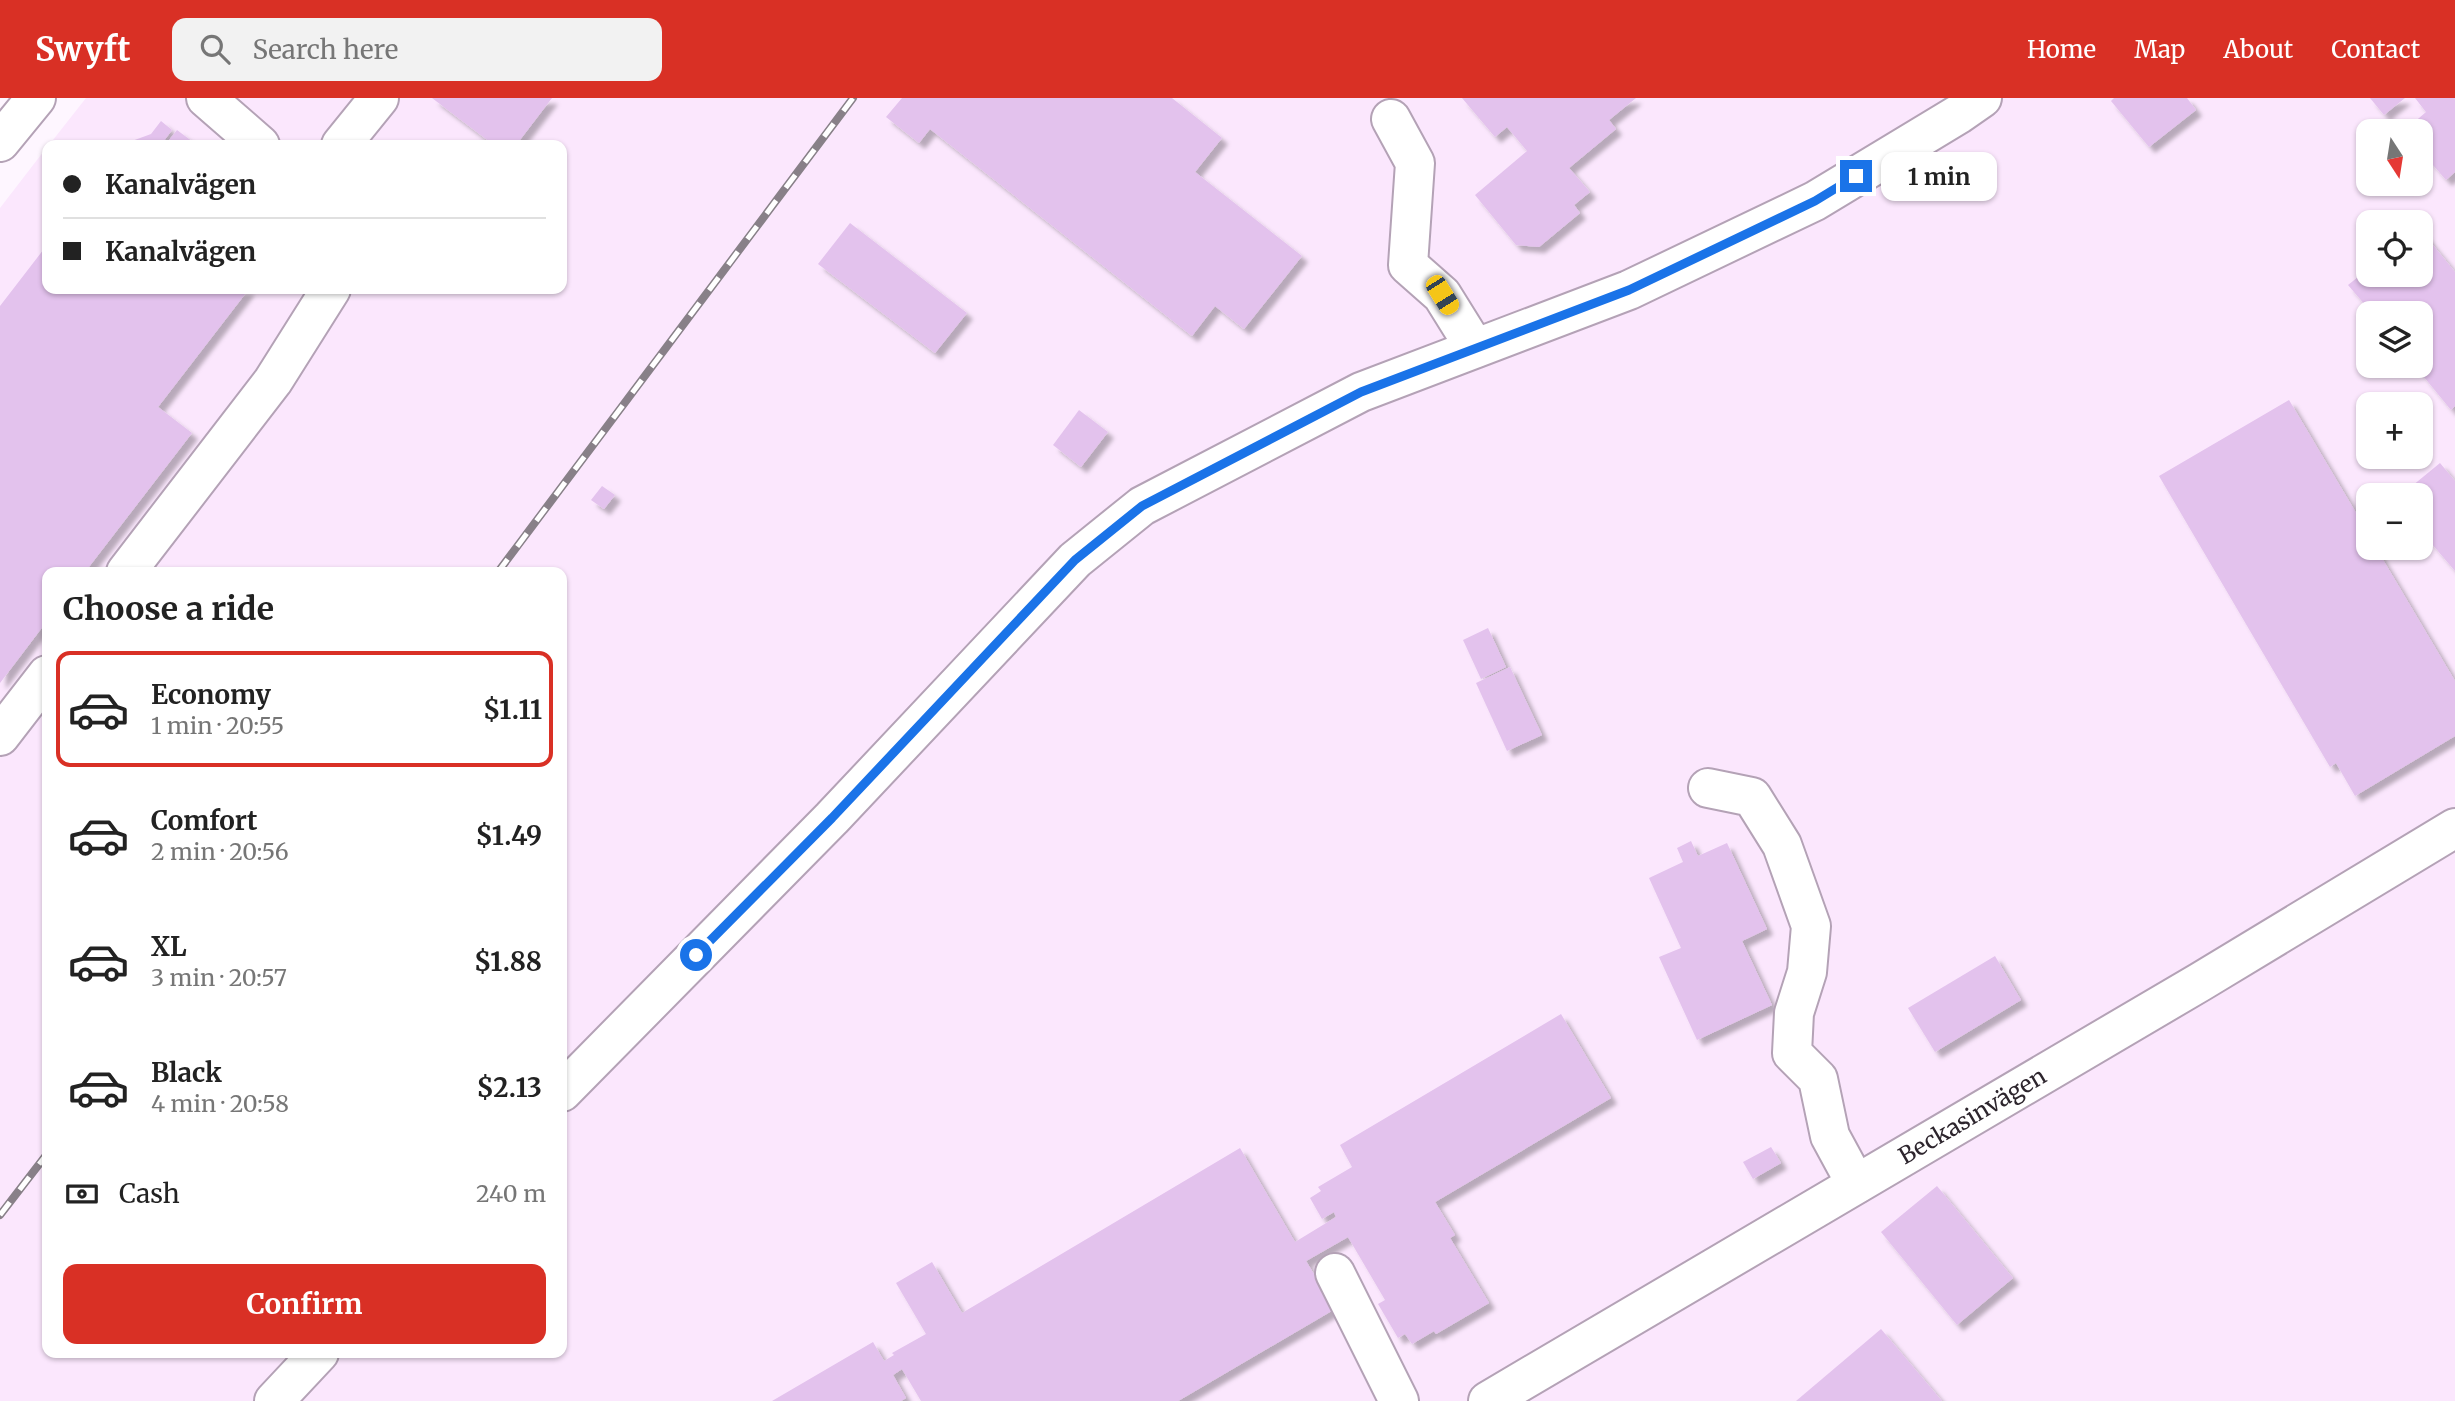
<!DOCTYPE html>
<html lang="en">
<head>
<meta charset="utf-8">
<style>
	:root { --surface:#fff; --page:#f2f2f2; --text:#222; --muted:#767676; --line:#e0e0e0; --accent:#d93025 }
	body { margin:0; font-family:Merriweather,serif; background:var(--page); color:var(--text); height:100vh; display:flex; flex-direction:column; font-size:26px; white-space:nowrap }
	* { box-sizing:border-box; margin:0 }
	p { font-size:23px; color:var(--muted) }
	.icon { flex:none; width:38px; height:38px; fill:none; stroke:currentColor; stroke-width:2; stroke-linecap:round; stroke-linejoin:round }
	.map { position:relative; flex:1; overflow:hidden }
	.drawer { position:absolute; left:42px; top:469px; width:525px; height:791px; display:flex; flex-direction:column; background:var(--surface); border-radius:14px; box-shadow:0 2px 5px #0004 }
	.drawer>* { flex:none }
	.top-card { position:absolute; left:42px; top:42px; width:525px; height:154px; border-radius:14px; box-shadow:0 2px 5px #0004; display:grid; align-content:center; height:154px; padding:0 21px; background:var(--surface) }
	.needle { width:46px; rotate:168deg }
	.tools { position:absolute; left:2356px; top:21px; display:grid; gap:14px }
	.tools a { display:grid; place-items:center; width:77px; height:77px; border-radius:14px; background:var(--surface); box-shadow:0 2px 5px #0004; font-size:35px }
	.end { position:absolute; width:32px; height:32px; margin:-16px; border:9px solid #1a73e8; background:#fff; box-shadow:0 0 0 4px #fff }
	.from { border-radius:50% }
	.bubble { position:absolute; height:49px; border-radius:14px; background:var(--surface); box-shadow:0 2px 5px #0004; font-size:23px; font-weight:700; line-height:49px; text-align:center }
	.car { position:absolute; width:21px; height:42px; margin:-21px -10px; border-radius:9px; box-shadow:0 0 5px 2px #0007; background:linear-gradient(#f5c518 24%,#345 0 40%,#f5c518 0 76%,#345 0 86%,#f5c518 0) }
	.top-card b { display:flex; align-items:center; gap:24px; height:66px; font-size:26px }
	.top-card b+b { border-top:2px solid var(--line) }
	.top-card i { width:18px; height:18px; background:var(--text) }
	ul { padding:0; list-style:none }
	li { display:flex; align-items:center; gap:21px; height:116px; margin:0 14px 10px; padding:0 7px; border:4px solid transparent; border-radius:14px }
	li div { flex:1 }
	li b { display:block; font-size:26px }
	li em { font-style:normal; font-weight:700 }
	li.active { border-color:var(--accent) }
	li>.icon { width:63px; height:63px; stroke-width:1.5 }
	h2 { padding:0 21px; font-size:32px; line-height:84px }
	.pay { display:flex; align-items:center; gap:18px; height:77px; padding:0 21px; font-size:26px }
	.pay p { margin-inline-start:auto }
	.action { display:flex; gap:14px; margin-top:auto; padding:14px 21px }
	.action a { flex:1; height:80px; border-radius:14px; background:var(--accent); color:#fff; font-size:28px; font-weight:700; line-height:80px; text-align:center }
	header { display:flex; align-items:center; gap:42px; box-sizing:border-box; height:98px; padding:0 35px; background:var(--accent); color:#fff }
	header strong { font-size:33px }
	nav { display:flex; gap:38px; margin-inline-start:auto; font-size:24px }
	.search { width:490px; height:63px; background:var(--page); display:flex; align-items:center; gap:18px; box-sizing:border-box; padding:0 24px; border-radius:14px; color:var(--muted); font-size:26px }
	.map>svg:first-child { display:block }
</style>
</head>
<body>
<header>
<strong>Swyft</strong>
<div class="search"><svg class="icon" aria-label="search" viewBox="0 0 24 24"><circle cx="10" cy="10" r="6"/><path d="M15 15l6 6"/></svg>Search here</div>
<nav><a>Home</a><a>Map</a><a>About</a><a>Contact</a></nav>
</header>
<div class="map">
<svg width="2455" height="1303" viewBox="0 0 2455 1303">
	<defs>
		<filter id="shadow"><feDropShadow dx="6" dy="6" stdDeviation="2" flood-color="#0004"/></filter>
	</defs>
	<rect width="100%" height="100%" fill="#fef6ff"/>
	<!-- built -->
	<path fill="#fbe7fd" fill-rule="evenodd" d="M86 0H2455V1303H0V110L47 49V191H562V47H49ZM2368 33H2420V86H2368ZM2368 124H2420V177H2368ZM2368 215H2420V268H2368ZM2368 306H2420V359H2368ZM2368 397H2420V450H2368ZM47 474H562V1255H47Z"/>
	<!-- building -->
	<g fill="#e3c2ed" filter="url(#shadow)">
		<path d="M432 0H552L516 47H494Z"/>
		<path d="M902 0H1172L1222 40 1195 74 1302 158 1244 231 1215 208 1192 238 930 31 919 45 886 19Z"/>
		<path d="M1462 0H1636L1609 22 1616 31 1569 70 1590 94 1574 107 1580 115 1539 149 1516 147 1475 97 1527 53 1507 29 1495 39Z"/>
		<path d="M2114 0H2187L2196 12 2149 49 2111 3Z"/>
		<path d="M2370 0H2405L2384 17Z"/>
		<path d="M2415 0H2455V74L2446 82 2420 52V33H2404L2426 14Z"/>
		<path d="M161 23 172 32 163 44 166 46 177 32 197 47H121L151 36Z"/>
		<path d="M850 125 967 215 935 255 818 166Z"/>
		<path d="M2420 131 2455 174V308L2451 312 2415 268H2420V215H2372L2348 187 2368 171V177H2420Z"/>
		<path d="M47 147V191H249L158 309 192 335 85 474H47V523L0 585V208Z"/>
		<path d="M2289 302 2368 435V450H2376L2455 583V638L2355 698 2336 665 2330 669 2159 378Z"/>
		<path d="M1079 312 1108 334 1081 369 1053 347Z"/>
		<path d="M2440 365 2455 383V473L2426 439 2420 444V397H2401Z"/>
		<path d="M602 388 615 397 604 411 591 402Z"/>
		<path d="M1488 530 1506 569 1481 581 1463 542Z"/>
		<path d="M1510 569 1542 637 1507 653 1476 585Z"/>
		<path d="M1691 743 1698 758 1727 745 1767 831 1742 843 1772 907 1697 942 1659 859 1681 850 1649 780 1683 764 1677 750Z"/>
		<path d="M1995 858 2021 902 1935 954 1908 910Z"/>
		<path d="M1561 916 1611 1000 1435 1104 1455 1137 1450 1140 1489 1205 1436 1236 1434 1233 1412 1246 1405 1236 1398 1240 1378 1206 1385 1202 1348 1139 1306 1163 1335 1211 1178 1303H921L902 1271 893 1277 906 1300 901 1303H772L873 1244 884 1263 894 1257 892 1255 926 1236 896 1185 932 1164 962 1215 1240 1050 1295 1144 1336 1119 1334 1114 1322 1121 1310 1100 1321 1093 1318 1089 1352 1069 1340 1047Z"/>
		<path d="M1771 1049 1781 1065 1753 1081 1743 1064Z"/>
		<path d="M1937 1088 2013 1180 1957 1227 1881 1134Z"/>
		<path d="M1881 1231 1942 1303H1796Z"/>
	</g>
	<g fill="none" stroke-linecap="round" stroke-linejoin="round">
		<!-- minor casing -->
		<g stroke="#b4a2b6" stroke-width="42">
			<g id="minor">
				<path d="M206 0 260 47"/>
				<path d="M1391 21 1415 65 1408 167 1442 197 1475 250"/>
				<path d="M0 44 36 0"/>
				<path d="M341 47 379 0"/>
				<path d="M126 474 273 283 331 191"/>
				<path d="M0 638 47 577"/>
				<path d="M1708 690 1752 699 1782 747 1811 828 1807 874 1794 915 1792 955 1818 981 1830 1038 1856 1086"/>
				<path d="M562 994 832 720 1075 462 1142 408 1361 294 1629 192 1815 103 1959 16 1982 0"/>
				<path d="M1335 1175 1399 1303"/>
				<path d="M274 1303 319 1255"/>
				<path id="s1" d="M1488 1303 2200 884 2455 730"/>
			</g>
		</g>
		<!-- minor -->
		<use href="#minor" stroke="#fff" stroke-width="38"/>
		<!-- rail casing -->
		<g stroke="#888088" stroke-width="8">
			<g id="rail">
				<path d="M498 474 853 0"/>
				<path d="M0 1117 47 1056"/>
			</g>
		</g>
		<!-- rail -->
		<use href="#rail" stroke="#fff" stroke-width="5" stroke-dasharray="16" stroke-linecap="butt"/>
	</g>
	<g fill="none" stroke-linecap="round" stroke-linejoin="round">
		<!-- route -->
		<path stroke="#1a73e8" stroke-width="9" d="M696 857 832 720 1075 462 1142 408 1361 294 1629 192 1815 103 1856 78"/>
	</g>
	<g text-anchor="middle" stroke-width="5" stroke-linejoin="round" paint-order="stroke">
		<!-- street labels -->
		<g font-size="23" fill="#2d252d" stroke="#fff">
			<text dy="8" stroke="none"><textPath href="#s1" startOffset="562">Beckasinvägen</textPath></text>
		</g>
	</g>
</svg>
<div class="tools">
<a><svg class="needle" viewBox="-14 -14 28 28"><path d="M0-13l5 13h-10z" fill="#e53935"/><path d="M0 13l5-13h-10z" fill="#767676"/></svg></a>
<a><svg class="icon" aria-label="locate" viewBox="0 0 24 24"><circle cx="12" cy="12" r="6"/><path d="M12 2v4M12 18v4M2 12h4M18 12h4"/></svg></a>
<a><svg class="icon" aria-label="layers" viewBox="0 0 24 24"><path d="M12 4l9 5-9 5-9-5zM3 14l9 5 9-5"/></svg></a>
<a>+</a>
<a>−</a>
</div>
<i class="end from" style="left:696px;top:857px"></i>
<i class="end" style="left:1856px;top:78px"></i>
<div class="bubble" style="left:1881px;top:54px;width:116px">1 min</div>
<i class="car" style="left:1442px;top:197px;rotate:148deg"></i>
<div class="top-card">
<b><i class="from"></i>Kanalvägen</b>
<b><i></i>Kanalvägen</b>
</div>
<section class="drawer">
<h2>Choose a ride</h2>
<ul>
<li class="active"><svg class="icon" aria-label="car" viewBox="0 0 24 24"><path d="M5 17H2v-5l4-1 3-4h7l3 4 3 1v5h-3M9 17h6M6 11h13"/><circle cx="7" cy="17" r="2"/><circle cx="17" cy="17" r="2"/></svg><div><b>Economy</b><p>1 min · 20:55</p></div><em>$1.11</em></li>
<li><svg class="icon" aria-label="car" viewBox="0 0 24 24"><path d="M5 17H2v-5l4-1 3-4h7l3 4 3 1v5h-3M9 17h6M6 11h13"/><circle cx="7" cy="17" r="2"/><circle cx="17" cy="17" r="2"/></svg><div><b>Comfort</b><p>2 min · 20:56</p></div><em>$1.49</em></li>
<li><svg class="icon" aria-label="car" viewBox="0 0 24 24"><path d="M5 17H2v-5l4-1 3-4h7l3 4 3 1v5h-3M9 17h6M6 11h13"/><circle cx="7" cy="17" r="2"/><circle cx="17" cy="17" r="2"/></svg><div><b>XL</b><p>3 min · 20:57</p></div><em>$1.88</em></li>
<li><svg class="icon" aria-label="car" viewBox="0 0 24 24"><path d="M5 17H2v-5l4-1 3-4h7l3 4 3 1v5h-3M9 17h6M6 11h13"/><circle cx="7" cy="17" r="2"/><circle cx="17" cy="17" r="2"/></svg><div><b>Black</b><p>4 min · 20:58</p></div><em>$2.13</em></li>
</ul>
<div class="pay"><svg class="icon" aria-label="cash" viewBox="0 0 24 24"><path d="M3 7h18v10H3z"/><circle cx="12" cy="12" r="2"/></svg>Cash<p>240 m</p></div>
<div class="action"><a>Confirm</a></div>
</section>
</div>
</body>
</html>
